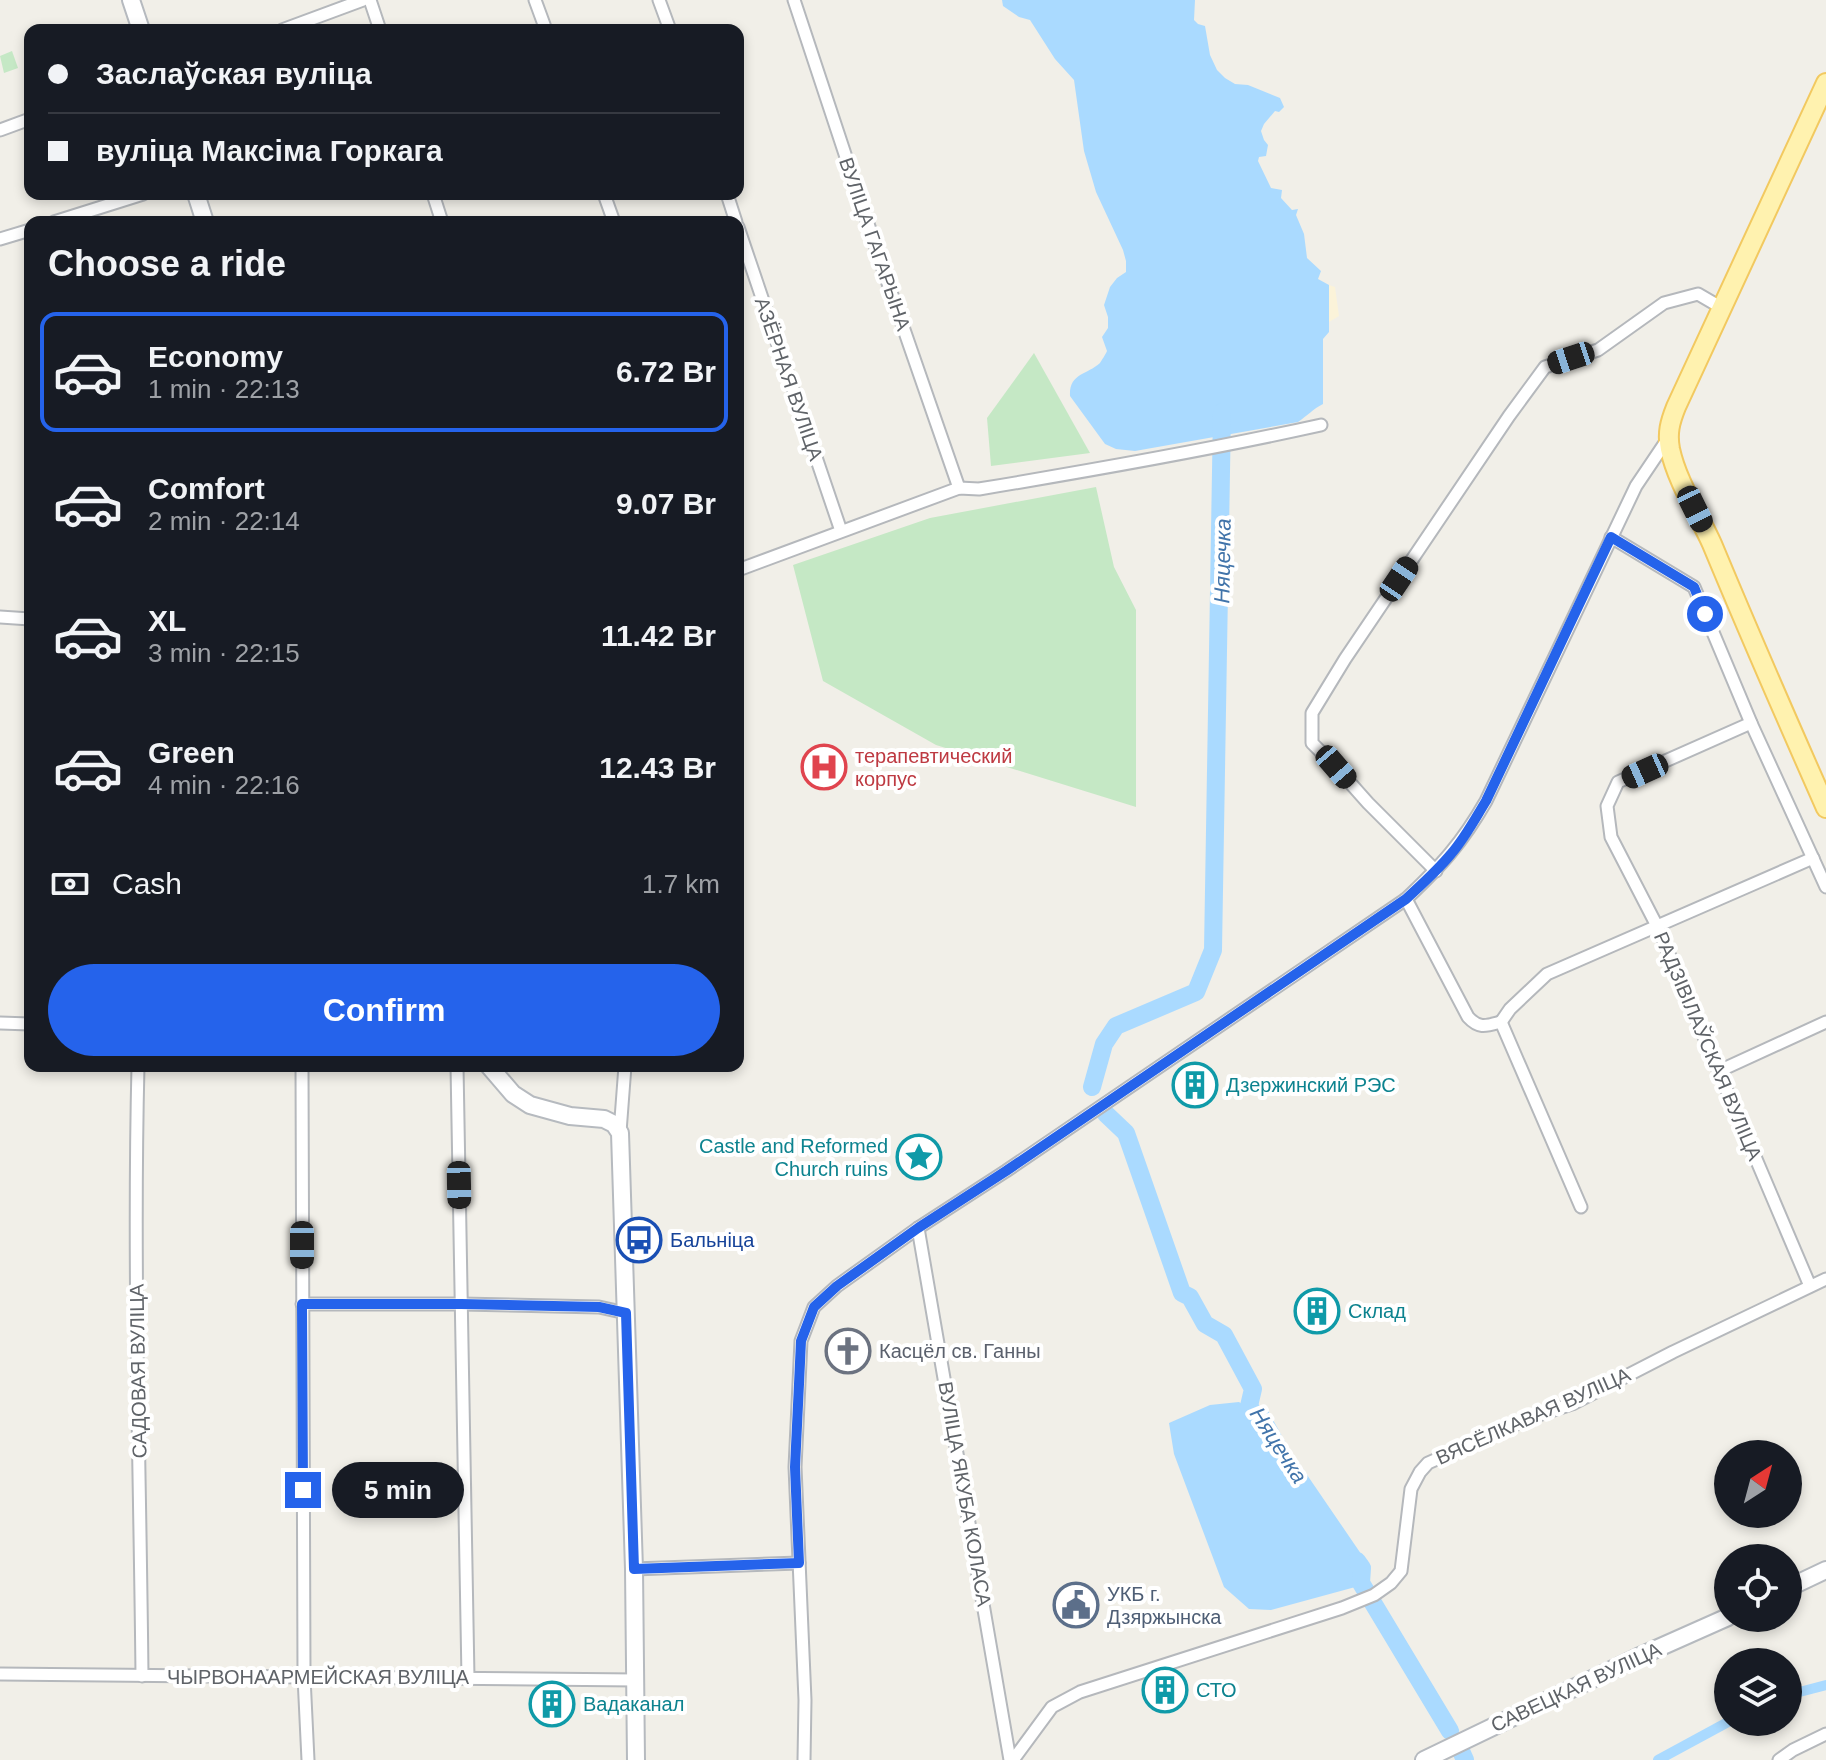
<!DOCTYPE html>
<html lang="en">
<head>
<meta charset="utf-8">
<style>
	:root { --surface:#171b24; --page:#242831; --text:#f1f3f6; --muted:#9ea1a6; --line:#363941; --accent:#2563eb }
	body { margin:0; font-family:Arial,sans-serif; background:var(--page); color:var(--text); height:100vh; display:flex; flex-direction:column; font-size:30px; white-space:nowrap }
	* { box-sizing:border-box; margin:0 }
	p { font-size:26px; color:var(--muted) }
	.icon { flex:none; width:44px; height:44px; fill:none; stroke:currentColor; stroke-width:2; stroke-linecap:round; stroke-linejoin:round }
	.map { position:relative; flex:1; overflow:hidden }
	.side { position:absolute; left:24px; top:216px; width:720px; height:856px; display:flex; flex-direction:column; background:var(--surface); border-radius:16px; box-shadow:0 4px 12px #0003 }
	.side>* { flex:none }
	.hud { position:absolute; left:24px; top:24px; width:720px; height:176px; border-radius:16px; box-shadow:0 4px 12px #0003; display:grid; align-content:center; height:176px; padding:0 24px; background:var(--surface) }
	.needle { width:52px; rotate:36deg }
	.tools { position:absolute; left:1714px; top:1440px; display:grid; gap:16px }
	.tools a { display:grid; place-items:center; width:88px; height:88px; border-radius:50%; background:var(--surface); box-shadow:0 4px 12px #0003; font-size:40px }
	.end { position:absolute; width:36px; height:36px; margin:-18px; border:10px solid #2563eb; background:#fff; box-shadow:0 0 0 4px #fff }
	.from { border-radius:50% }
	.bubble { position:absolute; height:56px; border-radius:28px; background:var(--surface); box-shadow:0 4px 12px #0003; font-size:26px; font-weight:700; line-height:56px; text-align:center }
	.car { position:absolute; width:24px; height:48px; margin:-24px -12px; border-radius:10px; box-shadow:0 0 6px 2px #0007; background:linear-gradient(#222 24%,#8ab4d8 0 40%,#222 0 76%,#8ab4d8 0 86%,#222 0) }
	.hud b { display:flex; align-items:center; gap:28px; height:76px; font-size:30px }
	.hud b+b { border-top:2px solid var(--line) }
	.hud i { width:20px; height:20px; background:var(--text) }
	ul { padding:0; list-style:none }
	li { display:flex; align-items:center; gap:24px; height:120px; margin:0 16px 12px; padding:0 8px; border:4px solid transparent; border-radius:16px }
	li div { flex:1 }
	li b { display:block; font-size:30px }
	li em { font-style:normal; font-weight:700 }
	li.on { border-color:var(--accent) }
	li>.icon { width:72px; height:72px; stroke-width:1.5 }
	h2 { padding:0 24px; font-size:36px; line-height:96px }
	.pay { display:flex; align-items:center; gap:20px; height:88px; padding:0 24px; font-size:30px }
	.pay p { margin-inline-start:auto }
	.action { display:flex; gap:16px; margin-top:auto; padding:16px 24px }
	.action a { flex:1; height:92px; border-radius:48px; background:var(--accent); color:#fff; font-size:32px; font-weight:700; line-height:92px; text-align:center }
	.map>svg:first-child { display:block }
</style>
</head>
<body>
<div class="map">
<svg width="1826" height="1760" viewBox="0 0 1826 1760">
	<rect width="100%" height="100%" fill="#f1efe8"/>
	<!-- green -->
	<g fill="#c5e8c5">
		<path d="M12 51 18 68 4 73 0 56Z"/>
		<path d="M1034 353 1090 453 991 466 987 418Z"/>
		<path d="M1096 487 1114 567 1136 610V807L936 745 823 681 793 565 930 518Z"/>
	</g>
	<!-- sand -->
	<path fill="#fbf3d9" d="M1329 285 1335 287 1339 316 1329 322Z"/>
	<!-- water -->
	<g fill="#aadaff">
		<path d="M1002 0H1195L1194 20 1198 24 1205 26 1210 55 1217 70 1225 78 1235 84 1248 85 1280 98 1284 107 1279 112 1275 111 1264 124 1261 131 1264 140 1268 145 1266 156 1259 157 1258 161 1271 188 1282 190 1281 198 1292 210 1298 209 1296 215 1304 234 1307 258 1321 271 1318 279 1329 285V332L1323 339V404C1313 409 1307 416 1298 422L1135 451 1116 449 1105 444 1070 396C1069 373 1087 375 1100 363 1101 361 1106 354 1107 351L1102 337 1108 328V317L1104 305 1110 287 1117 278 1126 272V261L1123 250 1096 192 1084 151 1074 80 1055 59 1030 20 1019 17 1003 6Z"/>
		<path d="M1239 1402 1251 1410 1267 1409 1288 1447 1370 1567 1359 1586 1271 1610 1249 1609 1224 1587 1174 1454 1169 1423 1210 1405Z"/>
	</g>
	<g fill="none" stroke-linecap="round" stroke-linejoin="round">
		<!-- canal -->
		<g stroke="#aadaff" stroke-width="10">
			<path d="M1788 1695 1826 1685"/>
			<path d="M1658 1760 1728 1722"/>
		</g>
		<!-- river -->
		<g stroke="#aadaff" stroke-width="18">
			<path d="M1092 1087 1104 1044 1116 1026 1196 992 1213 950 1222 412"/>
			<path d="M1106 1114 1126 1133 1182 1293 1190 1297 1205 1324 1224 1335 1253 1389 1249 1406 1264 1429"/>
			<path d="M1357 1561 1362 1568 1361 1583 1450 1731"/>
			<path d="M1461 1751 1465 1760"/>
		</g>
		<!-- street casing -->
		<g stroke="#b5b8bc" stroke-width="15">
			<g id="street">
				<path d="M370 0 380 30"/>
				<path d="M535 0 546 30"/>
				<path d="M659 0 670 30"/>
				<path d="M794 0 883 269 959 488"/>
				<path d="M282 30 363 0"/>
				<path d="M0 130 30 119"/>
				<path d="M433 194 442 222"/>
				<path d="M604 194 614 222"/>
				<path d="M727 194 736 222"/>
				<path d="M54 222 143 194"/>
				<path d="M738 227 841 531"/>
				<path d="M0 239 30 230"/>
				<path d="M1611 537 1694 587 1751 723 1826 887"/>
				<path d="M738 570 959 488 979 489C1094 470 1208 450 1321 425"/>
				<path d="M0 617 30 619"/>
				<path d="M1751 723 1618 782 1607 806 1611 837 1657 926 1810 1286"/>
				<path d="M1436 871 1368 803 1336 767 1312 743V713L1345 659 1509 416 1545 367 1598 350 1664 303 1698 294 1722 308"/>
				<path d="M1406 899 1468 1017C1479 1029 1486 1026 1501 1022"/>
				<path d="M1501 1022 1510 1009 1547 974 1813 858"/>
				<path d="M1501 1022 1581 1207"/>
				<path d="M0 1023 30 1024"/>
				<path d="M138 1066C133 1269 140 1473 142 1676"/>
				<path d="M302 1066 304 1677 308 1760"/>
				<path d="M457 1066 468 1678"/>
				<path d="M1719 1071 1826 1022"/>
				<path d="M620 1132 625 1066"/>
				<path d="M918 1228 1010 1760"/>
				<path d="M302 1304H461L599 1307 626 1313"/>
				<path d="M634 1569 799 1563"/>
				<path d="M0 1674 636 1680"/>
				<path d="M804 1760 805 1700 795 1467 801 1341 814 1307 837 1286 918 1228 1006 1171 1406 899C1441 866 1462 843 1486 801L1636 486 1669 437"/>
				<path d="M1013 1760 1052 1707 1080 1692 1342 1608 1374 1595 1391 1583 1401 1571 1411 1489 1420 1472 1428 1463 1530 1418 1572 1404 1673 1352 1826 1279"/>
				<path d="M1779 1760 1793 1750 1826 1734"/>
			</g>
		</g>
		<!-- secondary casing -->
		<g stroke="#b6babf" stroke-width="20">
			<g id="secondary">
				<path d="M131 0 141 30"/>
				<path d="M196 194 205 222"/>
				<path d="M489 1066 513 1094 530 1105 570 1116 604 1119 614 1124 620 1133 634 1569 636 1760"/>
				<path d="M1788 1588 1826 1570"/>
				<path d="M1424 1760 1638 1657 1728 1617"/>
			</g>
		</g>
		<!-- primary casing -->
		<g stroke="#f2c960" stroke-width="22">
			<path id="primary" d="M1826 83 1676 407C1670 422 1667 433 1670 449 1677 482 1698 513 1712 544 1749 633 1787 720 1826 808"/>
		</g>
		<!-- street -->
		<use href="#street" stroke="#fff" stroke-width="11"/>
		<!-- secondary -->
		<use href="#secondary" stroke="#fff" stroke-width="16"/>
		<!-- primary -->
		<use href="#primary" stroke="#fff2af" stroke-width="18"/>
	</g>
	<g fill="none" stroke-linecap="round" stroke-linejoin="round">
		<!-- route -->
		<path stroke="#2563eb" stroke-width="10" d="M303 1490 302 1304H461L599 1307 626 1313 634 1569 799 1563 795 1467 799 1384 801 1341 814 1307 837 1286 918 1228 1006 1171 1406 899C1421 885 1437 871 1451 854 1465 838 1475 819 1486 801L1611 537 1694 587 1705 614"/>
	</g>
	<!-- icons -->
	<defs>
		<g id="hospital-ring" transform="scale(2.3)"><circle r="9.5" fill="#fff" stroke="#e0444e" stroke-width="1.5"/><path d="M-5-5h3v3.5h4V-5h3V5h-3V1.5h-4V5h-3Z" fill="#e0444e"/></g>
		<g id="building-ring" transform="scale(2.3)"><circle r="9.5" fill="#fff" stroke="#0f9aa8" stroke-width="1.5"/><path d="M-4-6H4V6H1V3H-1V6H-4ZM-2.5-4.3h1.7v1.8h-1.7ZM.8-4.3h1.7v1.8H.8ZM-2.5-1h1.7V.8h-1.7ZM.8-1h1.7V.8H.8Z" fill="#0f9aa8"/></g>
		<g id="sight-ring" transform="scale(2.3)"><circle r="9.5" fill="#fff" stroke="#0f9aa8" stroke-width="1.5"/><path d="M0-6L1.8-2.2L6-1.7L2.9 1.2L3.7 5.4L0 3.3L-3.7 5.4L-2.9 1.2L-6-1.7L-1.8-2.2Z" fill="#0f9aa8"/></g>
		<g id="bus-ring" transform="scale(2.3)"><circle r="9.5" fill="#fff" stroke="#1a4fb4" stroke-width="1.5"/><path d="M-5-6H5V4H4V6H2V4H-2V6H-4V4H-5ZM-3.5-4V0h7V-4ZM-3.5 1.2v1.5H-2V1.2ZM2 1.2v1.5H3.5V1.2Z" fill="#1a4fb4"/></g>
		<g id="church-ring" transform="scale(2.3)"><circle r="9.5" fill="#fff" stroke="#6b7280" stroke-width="1.5"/><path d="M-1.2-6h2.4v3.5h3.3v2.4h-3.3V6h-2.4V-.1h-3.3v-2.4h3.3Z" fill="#6b7280"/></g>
		<g id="civic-ring" transform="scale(2.3)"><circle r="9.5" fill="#fff" stroke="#5c6f8a" stroke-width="1.5"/><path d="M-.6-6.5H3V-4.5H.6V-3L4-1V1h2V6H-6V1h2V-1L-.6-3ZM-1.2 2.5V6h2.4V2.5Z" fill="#5c6f8a"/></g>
	</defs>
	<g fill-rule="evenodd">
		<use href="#hospital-ring" x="824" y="767"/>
		<use href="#building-ring" x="1195" y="1085"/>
		<use href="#sight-ring" x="919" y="1157"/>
		<use href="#bus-ring" x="639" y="1240"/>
		<use href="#building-ring" x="1317" y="1311"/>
		<use href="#church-ring" x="848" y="1351"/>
		<use href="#civic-ring" x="1076" y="1605"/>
		<use href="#building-ring" x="1165" y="1690"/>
		<use href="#building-ring" x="552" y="1704"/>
	</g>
	<g text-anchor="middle" stroke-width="8" stroke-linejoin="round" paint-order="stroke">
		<!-- street labels -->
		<g font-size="20" fill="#5f6368" stroke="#fff">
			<text transform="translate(875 244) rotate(71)" y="7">ВУЛІЦА ГАГАРЫНА</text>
			<text transform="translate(789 379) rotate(71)" y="7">АЗЁРНАЯ ВУЛІЦА</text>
			<text transform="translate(1708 1046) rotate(67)" y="7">РАДЗІВІЛАЎСКАЯ ВУЛІЦА</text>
			<text transform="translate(138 1371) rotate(-91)" y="7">САДОВАЯ ВУЛІЦА</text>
			<text transform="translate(1533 1416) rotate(-24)" y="7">ВЯСЁЛКАВАЯ ВУЛІЦА</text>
			<text transform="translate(965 1494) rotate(80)" y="7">ВУЛІЦА ЯКУБА КОЛАСА</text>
			<text x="318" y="1684">ЧЫРВОНААРМЕЙСКАЯ ВУЛІЦА</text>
			<text transform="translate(1576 1687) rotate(-25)" y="7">САВЕЦКАЯ ВУЛІЦА</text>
		</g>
		<!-- health labels -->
		<g font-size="20" fill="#be3a42" stroke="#fff" text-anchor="start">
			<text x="855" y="763">терапевтический<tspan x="855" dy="23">корпус</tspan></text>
		</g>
		<!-- culture labels -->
		<g font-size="20" fill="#0d838f" stroke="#fff" text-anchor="start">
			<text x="1226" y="1092">Дзержинский РЭС</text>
			<text x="888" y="1153" text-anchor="end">Castle and Reformed<tspan x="888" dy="23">Church ruins</tspan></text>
			<text x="1348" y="1318">Склад</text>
			<text x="1196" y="1697">СТО</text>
			<text x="583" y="1711">Вадаканал</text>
		</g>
		<!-- transit labels -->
		<g font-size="20" fill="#164399" stroke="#fff" text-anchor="start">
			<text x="670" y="1247">Бальніца</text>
		</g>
		<!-- worship labels -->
		<g font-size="20" fill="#5b616d" stroke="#fff" text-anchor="start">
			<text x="879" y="1358">Касцёл св. Ганны</text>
		</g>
		<!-- service labels -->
		<g font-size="20" fill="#4e5e75" stroke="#fff" text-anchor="start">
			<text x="1107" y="1601">УКБ г.<tspan x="1107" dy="23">Дзяржынска</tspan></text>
		</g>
		<!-- water labels -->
		<g font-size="22" font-style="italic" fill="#4174aa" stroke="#fff">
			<text transform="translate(1222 561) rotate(-89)" y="8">Няцечка</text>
			<text transform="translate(1279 1445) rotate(57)" y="8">Няцечка</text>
		</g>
	</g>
</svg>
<div class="tools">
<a><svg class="needle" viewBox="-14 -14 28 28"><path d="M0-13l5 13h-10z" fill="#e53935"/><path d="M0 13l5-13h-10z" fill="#9ea1a6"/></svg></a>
<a><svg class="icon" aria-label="locate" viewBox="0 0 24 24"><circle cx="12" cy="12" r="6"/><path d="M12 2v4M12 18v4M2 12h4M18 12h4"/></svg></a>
<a><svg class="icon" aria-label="layers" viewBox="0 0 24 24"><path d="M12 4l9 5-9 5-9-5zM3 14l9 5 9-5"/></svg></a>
</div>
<i class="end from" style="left:1705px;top:614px"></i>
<i class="end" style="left:303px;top:1490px"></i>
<div class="bubble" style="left:332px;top:1462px;width:132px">5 min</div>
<i class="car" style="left:1571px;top:358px;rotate:252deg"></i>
<i class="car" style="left:1695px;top:509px;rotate:154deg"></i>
<i class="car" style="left:1399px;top:579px;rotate:34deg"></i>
<i class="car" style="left:1336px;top:767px;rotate:139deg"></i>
<i class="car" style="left:1645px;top:771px;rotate:246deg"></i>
<i class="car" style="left:459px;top:1185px;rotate:179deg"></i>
<i class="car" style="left:302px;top:1245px;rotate:180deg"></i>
<div class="hud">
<b><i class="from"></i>Заслаўская вуліца</b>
<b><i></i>вуліца Максіма Горкага</b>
</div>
<section class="side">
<h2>Choose a ride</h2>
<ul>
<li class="on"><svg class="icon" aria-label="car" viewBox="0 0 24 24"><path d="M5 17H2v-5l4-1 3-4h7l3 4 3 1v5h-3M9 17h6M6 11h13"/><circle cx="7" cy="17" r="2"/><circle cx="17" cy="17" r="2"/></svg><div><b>Economy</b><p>1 min · 22:13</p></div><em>6.72 Br</em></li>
<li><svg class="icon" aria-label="car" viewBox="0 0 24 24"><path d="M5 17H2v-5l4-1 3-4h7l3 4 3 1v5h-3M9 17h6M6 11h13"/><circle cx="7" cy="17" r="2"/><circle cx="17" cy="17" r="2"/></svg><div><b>Comfort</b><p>2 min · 22:14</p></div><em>9.07 Br</em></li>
<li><svg class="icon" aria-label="car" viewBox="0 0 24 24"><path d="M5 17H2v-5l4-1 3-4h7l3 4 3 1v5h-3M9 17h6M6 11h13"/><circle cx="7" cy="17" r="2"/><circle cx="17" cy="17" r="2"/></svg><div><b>XL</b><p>3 min · 22:15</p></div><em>11.42 Br</em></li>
<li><svg class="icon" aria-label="car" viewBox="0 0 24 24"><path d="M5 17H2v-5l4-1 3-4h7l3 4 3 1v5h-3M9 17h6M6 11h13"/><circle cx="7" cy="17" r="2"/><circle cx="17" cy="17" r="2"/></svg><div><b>Green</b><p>4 min · 22:16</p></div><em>12.43 Br</em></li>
</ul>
<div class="pay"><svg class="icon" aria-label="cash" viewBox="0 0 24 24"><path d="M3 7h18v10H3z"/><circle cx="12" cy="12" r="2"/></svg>Cash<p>1.7 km</p></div>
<div class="action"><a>Confirm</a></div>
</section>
</div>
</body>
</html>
